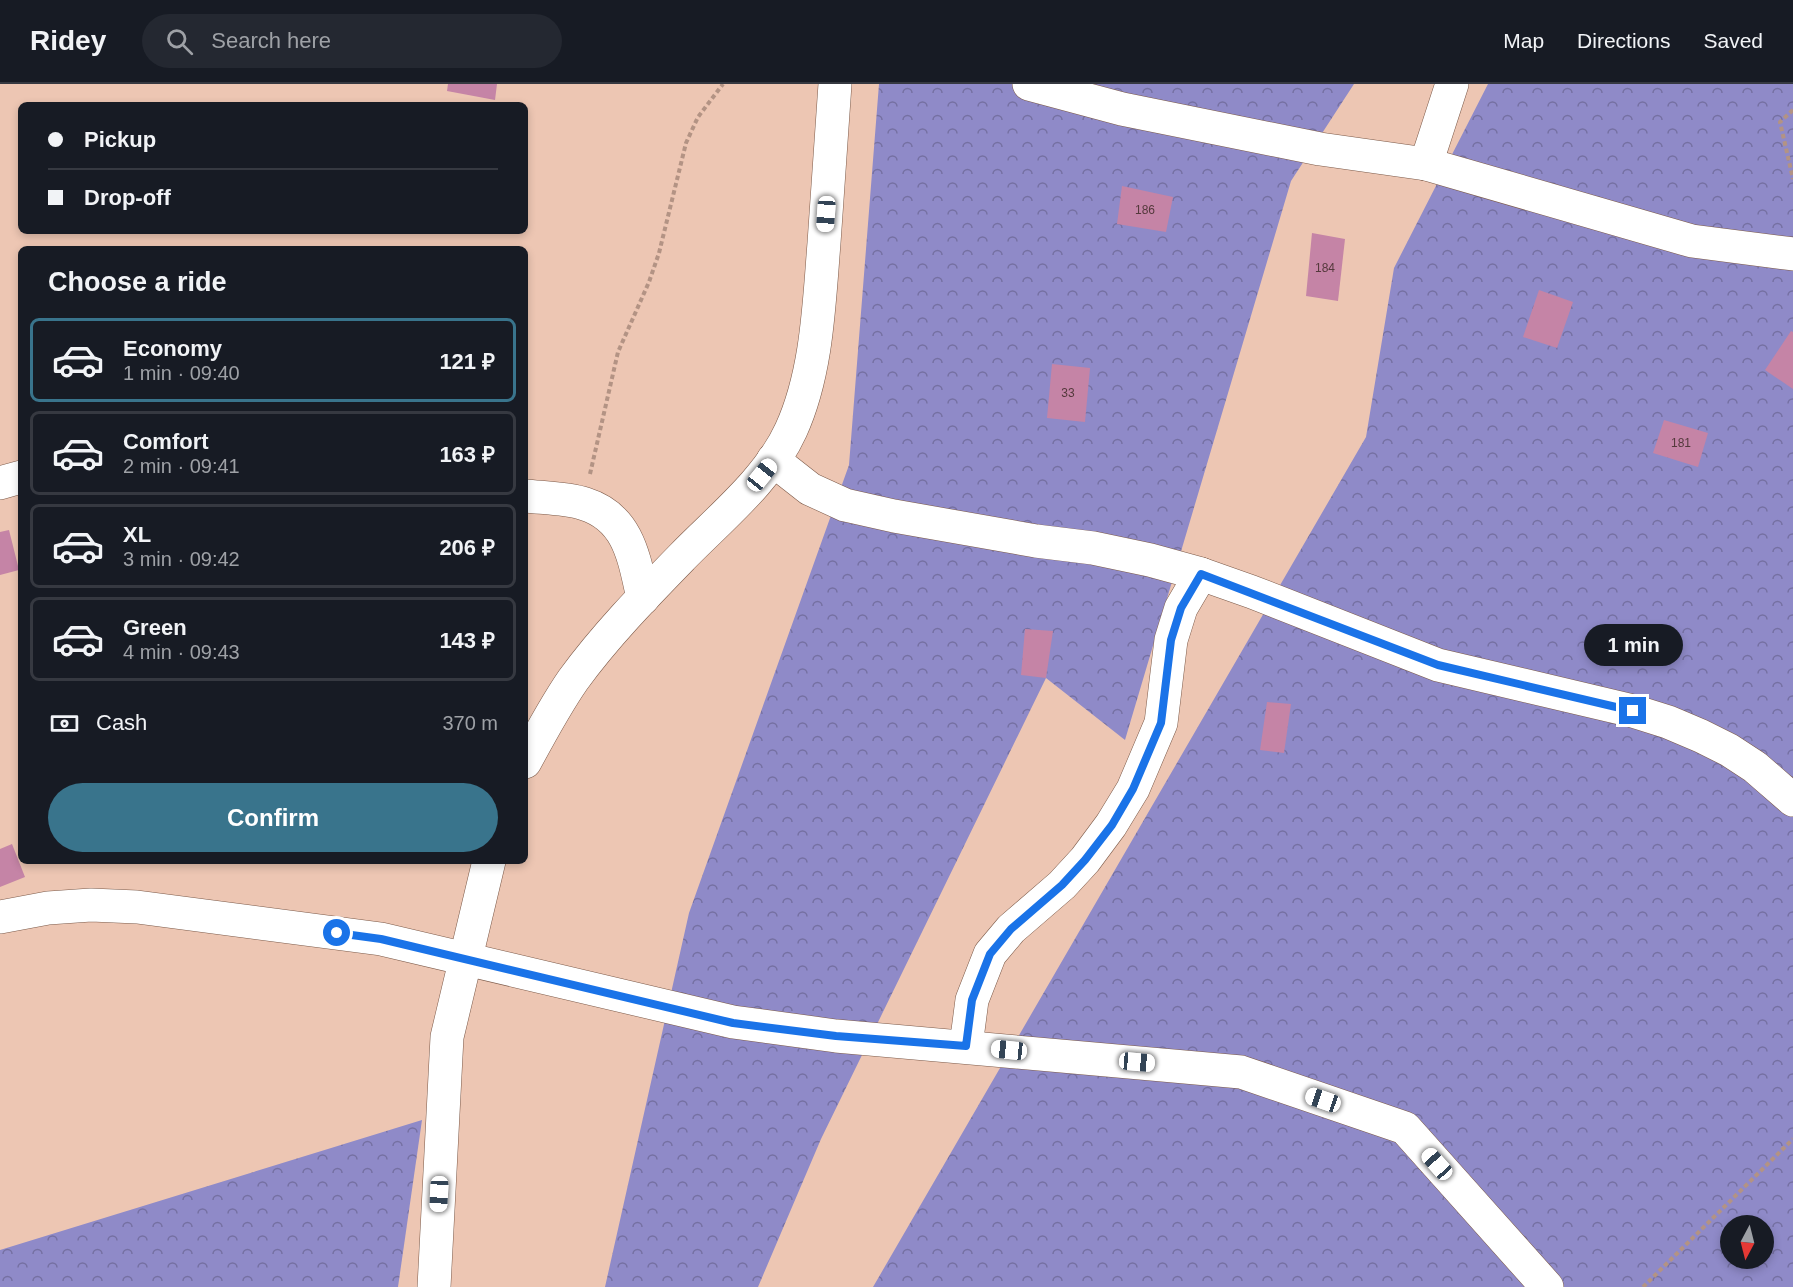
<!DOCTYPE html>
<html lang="en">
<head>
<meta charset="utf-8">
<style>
	:root { --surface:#171b24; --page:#242831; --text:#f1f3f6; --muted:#9ea1a6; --line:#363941; --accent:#39748c }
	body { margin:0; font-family:Helvetica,sans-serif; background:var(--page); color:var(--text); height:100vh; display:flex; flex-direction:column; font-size:22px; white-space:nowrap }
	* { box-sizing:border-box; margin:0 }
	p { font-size:20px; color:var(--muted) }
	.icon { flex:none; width:33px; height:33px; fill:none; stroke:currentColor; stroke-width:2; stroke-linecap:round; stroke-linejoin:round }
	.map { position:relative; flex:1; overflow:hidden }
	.details { position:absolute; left:18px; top:162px; width:510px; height:618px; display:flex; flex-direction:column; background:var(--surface); border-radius:9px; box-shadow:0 3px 9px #0003 }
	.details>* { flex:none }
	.guide { position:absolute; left:18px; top:18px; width:510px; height:132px; border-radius:9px; box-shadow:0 3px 9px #0003; display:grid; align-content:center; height:132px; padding:0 30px; background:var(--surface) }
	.needle { width:39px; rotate:187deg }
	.tools { position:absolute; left:1720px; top:1131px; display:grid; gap:12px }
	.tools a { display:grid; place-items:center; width:54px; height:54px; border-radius:50%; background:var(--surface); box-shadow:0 3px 9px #0003; font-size:30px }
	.end { position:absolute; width:27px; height:27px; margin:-14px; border:8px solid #1a73e8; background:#fff; box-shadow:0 0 0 3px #fff }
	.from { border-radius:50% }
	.bubble { position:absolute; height:42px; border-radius:21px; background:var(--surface); box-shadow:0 3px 9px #0003; font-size:20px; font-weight:700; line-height:42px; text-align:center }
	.car { position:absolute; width:18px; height:36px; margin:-18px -9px; border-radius:8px; box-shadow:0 0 4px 2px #0007; background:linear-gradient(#fff 24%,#345 0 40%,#fff 0 76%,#345 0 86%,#fff 0) }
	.guide b { display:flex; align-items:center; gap:21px; height:57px; font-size:22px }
	.guide b+b { border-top:2px solid var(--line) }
	.guide i { width:15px; height:15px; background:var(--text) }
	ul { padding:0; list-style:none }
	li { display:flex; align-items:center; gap:18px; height:84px; margin:0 12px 9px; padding:0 18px; border:3px solid var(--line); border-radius:9px }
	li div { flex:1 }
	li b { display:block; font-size:22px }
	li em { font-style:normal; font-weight:700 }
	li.current { border-color:var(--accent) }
	li>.icon { width:54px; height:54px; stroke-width:1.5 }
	h2 { padding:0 30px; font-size:27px; line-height:72px }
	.pay { display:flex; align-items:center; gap:15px; height:66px; padding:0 30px; font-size:22px }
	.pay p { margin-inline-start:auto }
	.primary-button { display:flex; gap:12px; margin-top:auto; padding:12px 30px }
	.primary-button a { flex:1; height:69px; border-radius:36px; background:var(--accent); color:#fff; font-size:24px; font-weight:700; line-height:69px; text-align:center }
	header { display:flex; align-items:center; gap:36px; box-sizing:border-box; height:84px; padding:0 30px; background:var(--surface); border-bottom:2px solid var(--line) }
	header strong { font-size:28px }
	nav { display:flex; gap:33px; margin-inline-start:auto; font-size:21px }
	.search { width:420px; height:54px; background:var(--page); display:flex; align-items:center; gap:15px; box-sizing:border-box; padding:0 21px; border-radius:33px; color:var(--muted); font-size:22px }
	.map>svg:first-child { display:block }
</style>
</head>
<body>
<header>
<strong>Ridey</strong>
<div class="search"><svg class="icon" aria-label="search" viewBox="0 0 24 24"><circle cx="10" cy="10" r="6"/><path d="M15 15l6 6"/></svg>Search here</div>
<nav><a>Map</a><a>Directions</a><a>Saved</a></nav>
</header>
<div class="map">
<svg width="1793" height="1203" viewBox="0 0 1793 1203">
	<defs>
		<pattern id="forest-crowns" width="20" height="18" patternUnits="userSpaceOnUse" patternTransform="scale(1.5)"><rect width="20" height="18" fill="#8f8ac8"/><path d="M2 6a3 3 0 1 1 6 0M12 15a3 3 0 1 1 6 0" fill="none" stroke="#7570a2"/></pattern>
	</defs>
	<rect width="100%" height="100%" fill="#edc6b3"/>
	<!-- forest -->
	<g fill="url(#forest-crowns)" fill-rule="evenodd">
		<path d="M879 0H1354L1291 97 1125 656 1046 594 821 1055 758 1203H605L689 829 849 381Z"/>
		<path d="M1488 0H1793V1203H873L1366 353 1394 184ZM1731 1142H1764V1174H1731Z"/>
		<path d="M422 1036 398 1203H0V1166Z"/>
	</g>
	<!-- building -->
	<g fill="#c584a6">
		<path d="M448 0H497L495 16 447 7Z"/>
		<path d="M1122 102 1173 113 1166 148 1117 140Z"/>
		<path d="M1312 149 1345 155 1338 217 1306 212Z"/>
		<path d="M1539 206 1573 218 1557 264 1523 253Z"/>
		<path d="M1791 247 1793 248V305L1765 286Z"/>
		<path d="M1052 280 1090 284 1085 338 1047 334Z"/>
		<path d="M1664 336 1708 349 1698 383 1653 369Z"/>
		<path d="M9 446 19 486 0 491V448Z"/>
		<path d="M1025 545 1053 547 1046 594 1021 591Z"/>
		<path d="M1267 618 1291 620 1284 669 1260 666Z"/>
		<path d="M12 760 25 793 0 803V765Z"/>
	</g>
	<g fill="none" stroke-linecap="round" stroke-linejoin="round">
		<!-- minor casing -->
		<g stroke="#7c5a49" stroke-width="34">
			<g id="minor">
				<path d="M1029 0 1122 25 1320 65 1426 80 1692 157 1793 170"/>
				<path d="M1426 80 1452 0"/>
				<path d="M773 376 810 405 845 421 894 432 1036 457 1093 464 1150 476 1201 490 1252 508 1438 581 1633 627 1668 638 1701 652 1729 666 1755 683 1793 716"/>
				<path d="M0 399 21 393"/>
				<path d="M525 412C544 414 567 414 585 420 629 434 634 474 643 514"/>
				<path d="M525 678C540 650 555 622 573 596 605 552 644 512 682 473 719 435 769 395 791 346 817 289 819 221 824 159 828 106 831 53 835 0"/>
				<path d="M0 833 48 824 91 821 137 823 381 855 733 938 836 952 1241 988 1405 1044 1547 1203"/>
				<path d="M966 962 972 916 990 870 1011 845 1062 801 1085 776 1111 741 1133 705 1161 639 1171 556 1181 524 1201 490"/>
				<path d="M434 1203 447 953 489 777"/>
			</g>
		</g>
		<!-- path -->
		<g stroke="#b39384" stroke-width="4" stroke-dasharray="4.5 3" stroke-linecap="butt">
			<path d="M1793 26 1780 38 1793 95"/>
			<path d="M590 390 618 268 649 198 659 169 686 59 698 33 723 0"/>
			<path d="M1643 1203 1793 1055"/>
		</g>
		<!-- minor -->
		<use href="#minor" stroke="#fff" stroke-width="33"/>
	</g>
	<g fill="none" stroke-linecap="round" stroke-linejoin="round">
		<!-- route -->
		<path stroke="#1a73e8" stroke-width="8" d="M337 849 381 855 733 939 836 952 966 962 972 916 990 870 1011 845 1062 801 1085 776 1112 741 1133 705 1161 639 1171 556 1181 524 1201 490 1438 581 1633 627"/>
	</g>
	<g text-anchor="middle" stroke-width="5" stroke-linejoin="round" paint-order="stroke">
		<!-- number labels -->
		<g font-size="12" fill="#54393c">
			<text x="1145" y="130">186</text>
			<text x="1325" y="188">184</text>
			<text x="1068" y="313">33</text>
			<text x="1681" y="363">181</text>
		</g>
	</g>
</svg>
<div class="tools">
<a><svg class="needle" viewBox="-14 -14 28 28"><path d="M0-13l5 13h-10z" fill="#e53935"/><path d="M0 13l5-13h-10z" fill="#9ea1a6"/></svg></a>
</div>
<i class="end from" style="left:337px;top:849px"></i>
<i class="end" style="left:1633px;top:627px"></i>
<div class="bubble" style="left:1584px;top:540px;width:99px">1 min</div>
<i class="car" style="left:826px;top:130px;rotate:184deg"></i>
<i class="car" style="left:762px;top:391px;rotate:39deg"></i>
<i class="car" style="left:1009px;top:966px;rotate:276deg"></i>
<i class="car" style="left:1137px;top:978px;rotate:95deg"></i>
<i class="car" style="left:1323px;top:1016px;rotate:289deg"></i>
<i class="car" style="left:1437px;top:1080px;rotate:318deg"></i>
<i class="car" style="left:439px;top:1110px;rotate:183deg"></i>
<div class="guide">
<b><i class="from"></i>Pickup</b>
<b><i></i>Drop-off</b>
</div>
<section class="details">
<h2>Choose a ride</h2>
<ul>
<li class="current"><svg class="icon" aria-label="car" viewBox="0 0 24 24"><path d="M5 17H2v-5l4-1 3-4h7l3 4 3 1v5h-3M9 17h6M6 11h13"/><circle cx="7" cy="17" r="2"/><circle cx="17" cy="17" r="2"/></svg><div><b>Economy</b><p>1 min · 09:40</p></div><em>121 ₽</em></li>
<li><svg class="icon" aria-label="car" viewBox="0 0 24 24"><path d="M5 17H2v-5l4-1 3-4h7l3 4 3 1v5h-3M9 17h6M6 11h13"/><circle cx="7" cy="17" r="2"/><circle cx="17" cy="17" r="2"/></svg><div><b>Comfort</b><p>2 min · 09:41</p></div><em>163 ₽</em></li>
<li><svg class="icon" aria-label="car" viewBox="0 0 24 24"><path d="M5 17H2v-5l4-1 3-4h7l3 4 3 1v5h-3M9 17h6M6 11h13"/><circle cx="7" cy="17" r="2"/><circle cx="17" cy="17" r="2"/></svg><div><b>XL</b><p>3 min · 09:42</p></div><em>206 ₽</em></li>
<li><svg class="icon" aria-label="car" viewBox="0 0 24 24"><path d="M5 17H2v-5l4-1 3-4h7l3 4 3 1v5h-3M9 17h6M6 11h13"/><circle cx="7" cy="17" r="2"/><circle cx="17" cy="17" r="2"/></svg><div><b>Green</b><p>4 min · 09:43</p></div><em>143 ₽</em></li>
</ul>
<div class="pay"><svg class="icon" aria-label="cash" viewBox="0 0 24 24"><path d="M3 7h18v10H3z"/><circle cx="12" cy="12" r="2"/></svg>Cash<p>370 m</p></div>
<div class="primary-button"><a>Confirm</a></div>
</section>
</div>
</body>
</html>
